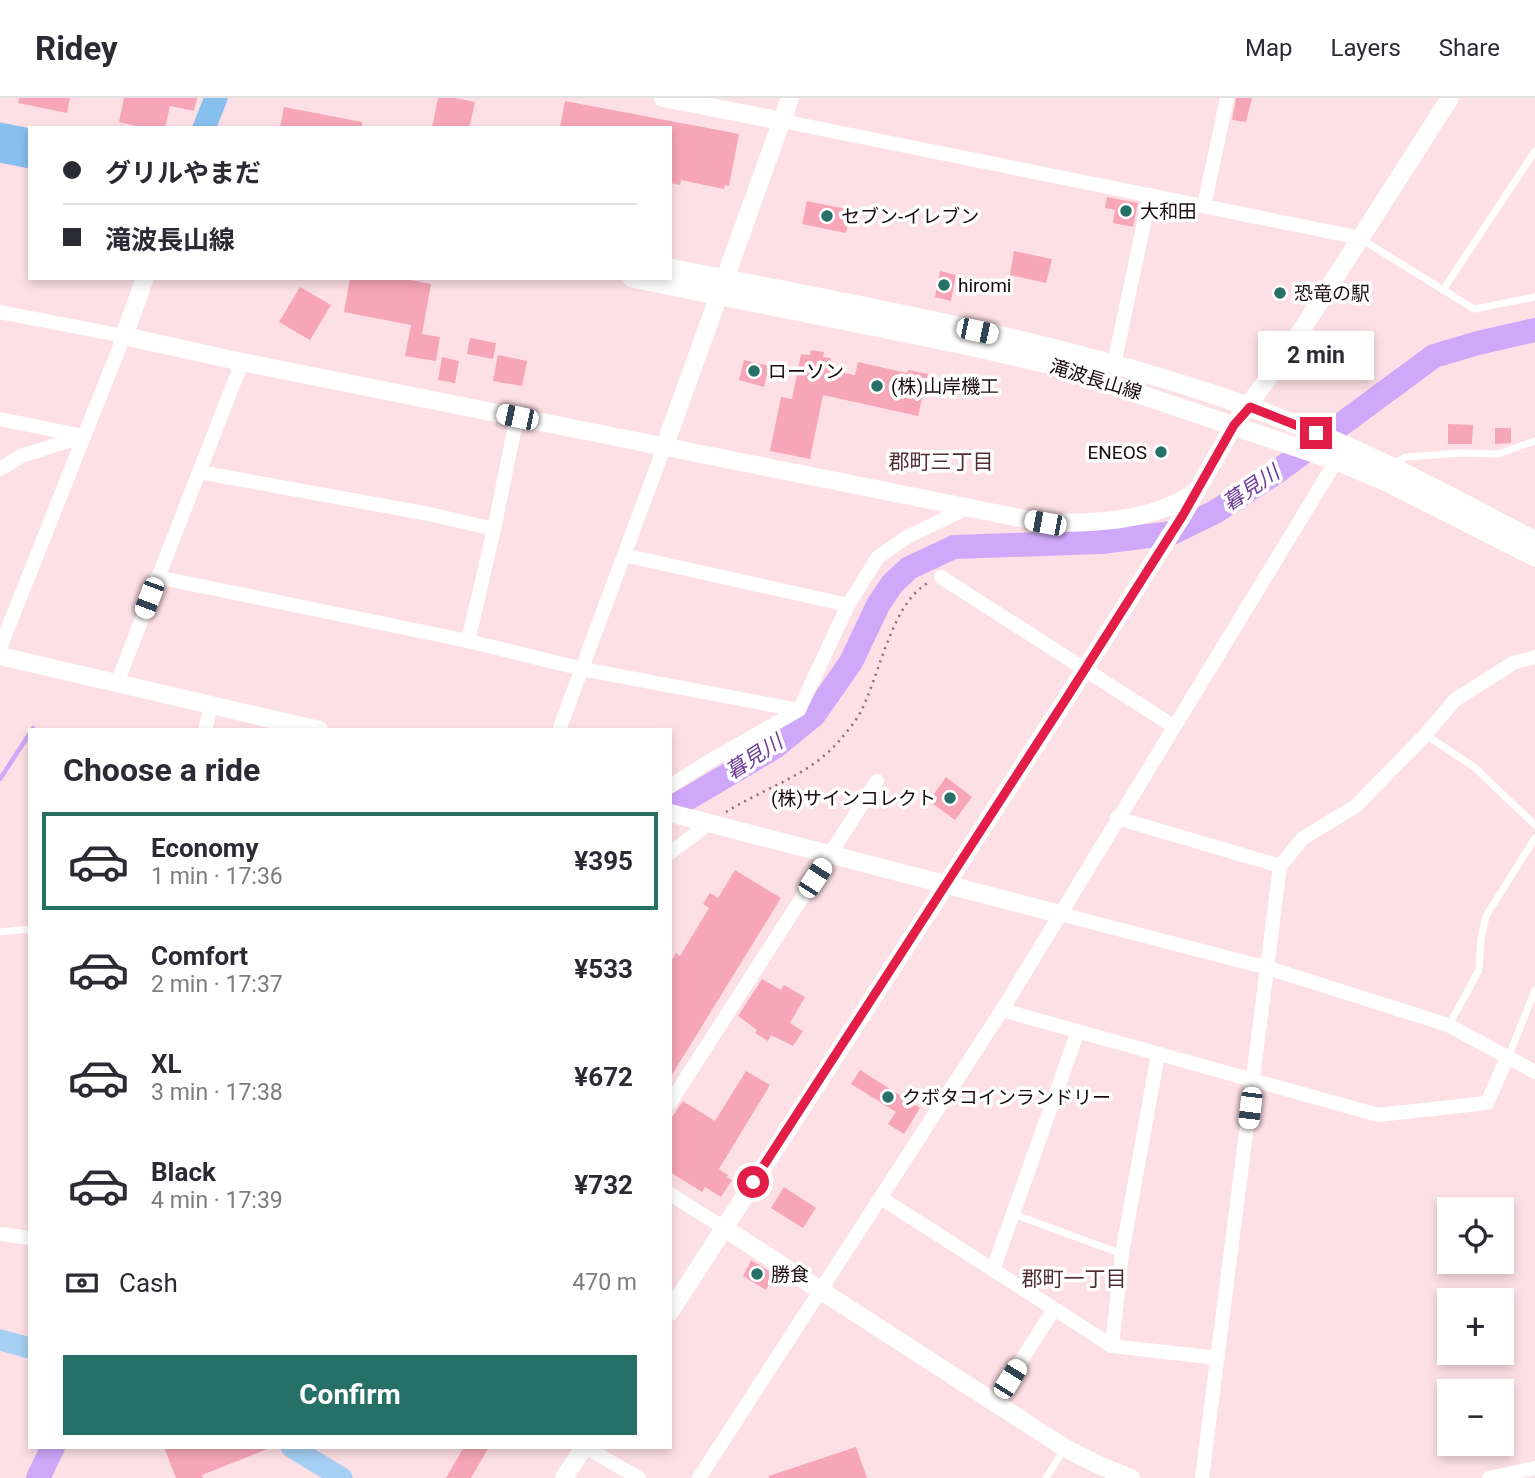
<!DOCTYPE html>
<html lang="en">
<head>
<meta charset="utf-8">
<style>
	:root { --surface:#fff; --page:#f7f7f7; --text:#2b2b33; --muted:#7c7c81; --line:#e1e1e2; --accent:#277068 }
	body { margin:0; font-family:Roboto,"Noto Sans JP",sans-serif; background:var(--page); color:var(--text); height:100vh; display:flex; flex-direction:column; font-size:26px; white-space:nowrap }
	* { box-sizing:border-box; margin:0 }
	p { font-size:23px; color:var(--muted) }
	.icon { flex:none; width:38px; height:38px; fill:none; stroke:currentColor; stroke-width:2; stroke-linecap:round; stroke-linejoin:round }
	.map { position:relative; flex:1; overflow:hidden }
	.panel { position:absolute; left:28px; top:630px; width:644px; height:721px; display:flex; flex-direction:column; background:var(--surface); border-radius:0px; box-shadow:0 4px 10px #0003 }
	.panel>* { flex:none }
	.hud { position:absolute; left:28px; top:28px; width:644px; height:154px; border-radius:0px; box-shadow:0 4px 10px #0003; display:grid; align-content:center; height:154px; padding:0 35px; background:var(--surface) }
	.buttons { position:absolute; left:1437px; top:1099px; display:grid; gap:14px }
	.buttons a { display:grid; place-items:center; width:77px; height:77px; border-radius:0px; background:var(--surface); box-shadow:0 4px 10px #0003; font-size:35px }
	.end { position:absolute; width:32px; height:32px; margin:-16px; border:9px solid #e11d48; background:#fff; box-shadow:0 0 0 4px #fff }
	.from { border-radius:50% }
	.bubble { position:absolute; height:49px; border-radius:0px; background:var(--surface); box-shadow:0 4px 10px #0003; font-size:23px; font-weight:700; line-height:49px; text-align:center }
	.car { position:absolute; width:21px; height:42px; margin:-21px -10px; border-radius:9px; box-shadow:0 0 5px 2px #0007; background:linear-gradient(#fff 24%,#345 0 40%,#fff 0 76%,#345 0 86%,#fff 0) }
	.hud b { display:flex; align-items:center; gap:24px; height:66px; font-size:26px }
	.hud b+b { border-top:2px solid var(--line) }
	.hud i { width:18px; height:18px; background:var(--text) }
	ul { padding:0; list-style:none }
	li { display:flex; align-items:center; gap:21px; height:98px; margin:0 14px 10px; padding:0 21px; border:4px solid transparent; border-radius:0px }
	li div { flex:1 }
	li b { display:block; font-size:26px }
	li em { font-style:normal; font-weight:700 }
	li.selected { border-color:var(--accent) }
	li>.icon { width:63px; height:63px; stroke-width:1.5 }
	h2 { padding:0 35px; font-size:32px; line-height:84px }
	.pay { display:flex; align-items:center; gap:18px; height:77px; padding:0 35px; font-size:26px }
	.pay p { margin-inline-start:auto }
	.cta { display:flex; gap:14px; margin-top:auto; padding:14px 35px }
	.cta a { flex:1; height:80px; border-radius:0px; background:var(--accent); color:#fff; font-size:28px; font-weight:700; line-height:80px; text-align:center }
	header { display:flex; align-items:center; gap:42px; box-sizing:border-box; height:98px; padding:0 35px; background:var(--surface); border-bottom:2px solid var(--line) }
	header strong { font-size:33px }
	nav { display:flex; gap:38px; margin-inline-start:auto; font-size:24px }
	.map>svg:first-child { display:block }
</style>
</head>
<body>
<header>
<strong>Ridey</strong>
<nav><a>Map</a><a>Layers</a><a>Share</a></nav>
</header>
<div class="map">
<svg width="1535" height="1380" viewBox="0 0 1535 1380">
	<rect width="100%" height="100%" fill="#fde0e5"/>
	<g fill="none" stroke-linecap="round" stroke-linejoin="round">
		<!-- stream -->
		<g stroke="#cfa8fa" stroke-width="4.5">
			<path d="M32 632 33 630"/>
			<path d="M0 681 30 635"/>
		</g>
		<!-- river -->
		<g stroke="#cfa8fa" stroke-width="24">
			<path d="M670 711 775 649 814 617 851 564 878 507 892 486 909 470 954 449 1101 444 1172 435 1215 414 1278 373 1434 258 1478 245 1535 232"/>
			<path d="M38 1380 53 1349"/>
		</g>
	</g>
	<!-- building -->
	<g fill="#f6a6b6">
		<path d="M19 0H70L67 15 18 5Z"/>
		<path d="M124 0H197L194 13 170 8 165 30H145L119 24Z"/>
		<path d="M438 0H455L475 4 469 30H432Z"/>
		<path d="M1236 0H1252L1246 24 1232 22Z"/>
		<path d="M565 3 739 36 729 88 725 87 724 91 681 82 680 87 670 85V30H560Z"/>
		<path d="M284 9 362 24V30H280Z"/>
		<path d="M1107 99 1138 105 1133 129 1113 125 1115 112 1105 110Z"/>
		<path d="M807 103 851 112 846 135 802 126Z"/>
		<path d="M1014 153 1052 161 1046 185 1010 177Z"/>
		<path d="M940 173 956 177 951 203 935 199Z"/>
		<path d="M350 180H401L431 186 422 236 440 239 436 263 405 258 411 227 344 214Z"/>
		<path d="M300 189 331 207 310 242 279 224Z"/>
		<path d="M470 240 496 245 493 261 467 256Z"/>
		<path d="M1334 245 1350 271 1333 282 1316 255Z"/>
		<path d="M811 252 824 254 823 259 831 260 828 272 855 277 858 264 907 275 908 272 928 276 918 318 823 297 810 361 770 353 781 299 792 301 801 256 810 257Z"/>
		<path d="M498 257 527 263 522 288 493 283Z"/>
		<path d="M442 259 459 263 455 285 438 282Z"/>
		<path d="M744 262 769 268 764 289 739 282Z"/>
		<path d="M1448 326 1473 327 1472 346H1448Z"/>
		<path d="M1495 330H1511V345L1495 346Z"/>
		<path d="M946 679 972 699 955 722 929 703Z"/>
		<path d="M735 772 781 800 670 980V865L676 855 680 858 709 810 703 806 710 795 718 800Z"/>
		<path d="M762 881 781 892 784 887 805 899 790 925 803 933 793 948 771 937 768 943 755 935 757 932 738 918Z"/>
		<path d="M860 972 920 1010 904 1036 888 1026 896 1014 851 986Z"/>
		<path d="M746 973 770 987 719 1071 728 1077 727 1079 732 1082 721 1099 705 1089 702 1094 670 1074V1022L683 1003 715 1023Z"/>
		<path d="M784 1089 816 1110 803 1130 771 1110Z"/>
		<path d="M751 1162 774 1176 766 1192 743 1178Z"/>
		<path d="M164 1349H270V1350L202 1377 203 1380H176Z"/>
		<path d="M464 1349H489L471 1380H446Z"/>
		<path d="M856 1349 867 1380H769V1378Z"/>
	</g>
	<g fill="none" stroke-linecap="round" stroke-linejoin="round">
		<!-- path -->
		<path stroke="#836e72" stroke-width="2.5" stroke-dasharray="2 5" stroke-linecap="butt" d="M726 714C764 690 809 678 839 643 846 635 854 625 859 617 879 581 891 505 928 485"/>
		<!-- service -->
		<g stroke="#fff" stroke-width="7">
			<path d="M1361 141 1474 211 1535 199"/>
			<path d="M1443 192 1535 53"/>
			<path d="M1393 366 1406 359 1461 355 1498 356 1535 343"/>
			<path d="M1426 637 1474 669 1535 727"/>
			<path d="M0 834 30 831"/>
			<path d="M1449 927 1479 872 1481 841 1486 818 1535 740"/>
			<path d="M1508 960 1535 892"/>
			<path d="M1013 1116 1122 1156"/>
			<path d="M1046 1380 1065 1350"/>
		</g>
		<!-- minor -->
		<g stroke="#fff" stroke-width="14">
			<path d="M782 23 1361 140"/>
			<path d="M1204 108 1227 0"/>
			<path d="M0 214 124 238 0 550"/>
			<path d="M1114 266 1150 97"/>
			<path d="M0 321 83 338"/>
			<path d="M0 371 21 358 84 338"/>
			<path d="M199 374 429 416 494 431"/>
			<path d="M624 457 848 507"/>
			<path d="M157 479 468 543 582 571 799 612"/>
			<path d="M941 479 1173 628"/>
			<path d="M468 543 494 431 517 319"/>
			<path d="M117 585 242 264"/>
			<path d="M205 632 211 607"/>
			<path d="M559 632 665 347"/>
			<path d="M670 688 708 664 799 612 848 507 878 459 907 439 967 410"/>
			<path d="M1117 720 1280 768"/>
			<path d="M670 755 707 727"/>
			<path d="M1060 816 1268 870 1448 927 1535 974"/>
			<path d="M1002 912 1378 1017 1487 1005 1507 960"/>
			<path d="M670 1005 877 683"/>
			<path d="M670 1096 724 1130"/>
			<path d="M881 1100 1112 1248 1218 1260"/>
			<path d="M0 1136 30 1140"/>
			<path d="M993 1172 1078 933"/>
			<path d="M1112 1248 1122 1156 1158 956"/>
			<path d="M995 1304 1054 1211"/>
			<path d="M585 1349 639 1380"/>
			<path d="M699 1380 1002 912 1341 355"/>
			<path d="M1202 1380 1280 768 1303 740 1356 708 1425 637 1455 602 1513 565 1535 559"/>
			<path d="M1489 1380 1535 1370"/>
		</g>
		<!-- tertiary -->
		<g stroke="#fff" stroke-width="18">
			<path d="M663 0 782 23"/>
			<path d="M145 180 124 238 242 264 1045 425C1095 425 1151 424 1194 395"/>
			<path d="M665 347 790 0"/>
			<path d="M0 558 319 632"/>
			<path d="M670 715 1060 816"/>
			<path d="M724 1130 1065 1350 1101 1368 1131 1380"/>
			<path d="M670 1214 1064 604 1183 417 1234 327 1294 244 1450 0"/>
			<path d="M564 1380 584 1349"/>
		</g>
		<!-- secondary -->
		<g stroke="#fff" stroke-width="19">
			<path d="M670 170C864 209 1061 242 1247 308 1348 343 1441 393 1535 443"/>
			<path d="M632 180 965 247 1057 268 1337 363 1389 385 1535 459"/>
		</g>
		<!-- primary -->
		<g stroke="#a5cff3" stroke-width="21">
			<path d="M0 1242 30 1250"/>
			<path d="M291 1349 342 1380"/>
		</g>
		<!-- trunk -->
		<g stroke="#87bfef" stroke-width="23">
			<path d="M204 30 216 0"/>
			<path d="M0 36 30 42"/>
			<path d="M0 53 30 59"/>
		</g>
	</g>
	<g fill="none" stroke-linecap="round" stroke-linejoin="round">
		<!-- route -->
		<path stroke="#e11d48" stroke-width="9" d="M753 1084 1064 604 1183 417 1234 327 1250 309 1316 335"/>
	</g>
	<!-- markers -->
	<g fill="#277068" stroke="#fff" stroke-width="2.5">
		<circle cx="1126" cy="113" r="7"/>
		<circle cx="827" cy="118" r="7"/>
		<circle cx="944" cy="187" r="7"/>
		<circle cx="1280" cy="195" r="7"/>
		<circle cx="754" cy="273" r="7"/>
		<circle cx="877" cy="288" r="7"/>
		<circle cx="1161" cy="354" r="7"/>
		<circle cx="950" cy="700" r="7"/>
		<circle cx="888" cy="999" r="7"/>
		<circle cx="757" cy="1176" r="7"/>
	</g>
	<g text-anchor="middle" stroke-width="7" stroke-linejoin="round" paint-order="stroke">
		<!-- poi labels -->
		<g font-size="19" fill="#190a0e" stroke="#fff" text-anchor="start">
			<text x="1140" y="120">大和田</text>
			<text x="841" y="125">セブン-イレブン</text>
			<text x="958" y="194">hiromi</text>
			<text x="1294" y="202">恐竜の駅</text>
			<text x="768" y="280">ローソン</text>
			<text x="891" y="295">(株)山岸機工</text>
			<text x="1147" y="361" text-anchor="end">ENEOS</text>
			<text x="936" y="707" text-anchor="end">(株)サインコレクト</text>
			<text x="902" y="1006">クボタコインランドリー</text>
			<text x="771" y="1183">勝食</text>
		</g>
		<!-- street labels -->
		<g font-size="19" fill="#190a0e" stroke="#fff">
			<text transform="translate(1096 281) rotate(17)" y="7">滝波長山線</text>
		</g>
		<!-- neighbourhood labels -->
		<g font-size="21" fill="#512d35" stroke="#fff">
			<text x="941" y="371">郡町三丁目</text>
			<text x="1074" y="1188">郡町一丁目</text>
		</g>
		<!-- water labels -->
		<g font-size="21" font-style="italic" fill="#6c3a99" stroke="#fff">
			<text transform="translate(1251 390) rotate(-34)" y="7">暮見川</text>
			<text transform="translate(754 659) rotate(-33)" y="7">暮見川</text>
		</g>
	</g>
</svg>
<div class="buttons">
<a><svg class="icon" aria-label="locate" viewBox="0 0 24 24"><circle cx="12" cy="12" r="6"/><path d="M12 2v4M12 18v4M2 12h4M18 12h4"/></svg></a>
<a>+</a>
<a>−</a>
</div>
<i class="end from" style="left:753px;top:1084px"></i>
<i class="end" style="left:1316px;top:335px"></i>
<div class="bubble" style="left:1258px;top:233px;width:116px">2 min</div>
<i class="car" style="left:977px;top:233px;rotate:102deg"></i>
<i class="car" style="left:517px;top:319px;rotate:282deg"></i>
<i class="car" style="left:1045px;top:425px;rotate:281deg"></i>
<i class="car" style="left:149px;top:500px;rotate:201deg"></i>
<i class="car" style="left:815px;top:780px;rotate:33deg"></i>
<i class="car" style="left:1250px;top:1010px;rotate:187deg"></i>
<i class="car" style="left:1010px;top:1281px;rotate:32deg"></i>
<div class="hud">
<b><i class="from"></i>グリルやまだ</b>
<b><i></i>滝波長山線</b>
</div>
<section class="panel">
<h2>Choose a ride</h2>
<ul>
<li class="selected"><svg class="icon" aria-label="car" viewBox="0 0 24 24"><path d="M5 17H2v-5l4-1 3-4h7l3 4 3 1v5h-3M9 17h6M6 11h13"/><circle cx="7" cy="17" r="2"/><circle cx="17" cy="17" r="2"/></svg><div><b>Economy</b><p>1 min · 17:36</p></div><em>¥395</em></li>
<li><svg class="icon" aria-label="car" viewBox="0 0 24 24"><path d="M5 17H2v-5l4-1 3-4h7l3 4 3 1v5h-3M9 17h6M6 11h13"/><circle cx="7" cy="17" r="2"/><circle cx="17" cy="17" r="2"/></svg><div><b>Comfort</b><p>2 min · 17:37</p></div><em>¥533</em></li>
<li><svg class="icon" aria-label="car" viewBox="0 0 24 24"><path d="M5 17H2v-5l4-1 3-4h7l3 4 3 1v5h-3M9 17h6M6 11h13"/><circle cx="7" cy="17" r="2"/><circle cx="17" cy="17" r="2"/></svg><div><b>XL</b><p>3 min · 17:38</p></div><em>¥672</em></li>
<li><svg class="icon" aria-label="car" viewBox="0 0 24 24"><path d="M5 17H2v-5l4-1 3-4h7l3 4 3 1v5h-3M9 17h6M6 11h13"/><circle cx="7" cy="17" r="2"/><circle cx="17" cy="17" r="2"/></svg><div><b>Black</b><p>4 min · 17:39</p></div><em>¥732</em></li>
</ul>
<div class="pay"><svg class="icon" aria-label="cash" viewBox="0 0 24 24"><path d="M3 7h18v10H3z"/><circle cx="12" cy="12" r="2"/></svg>Cash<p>470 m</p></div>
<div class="cta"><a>Confirm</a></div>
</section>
</div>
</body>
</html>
